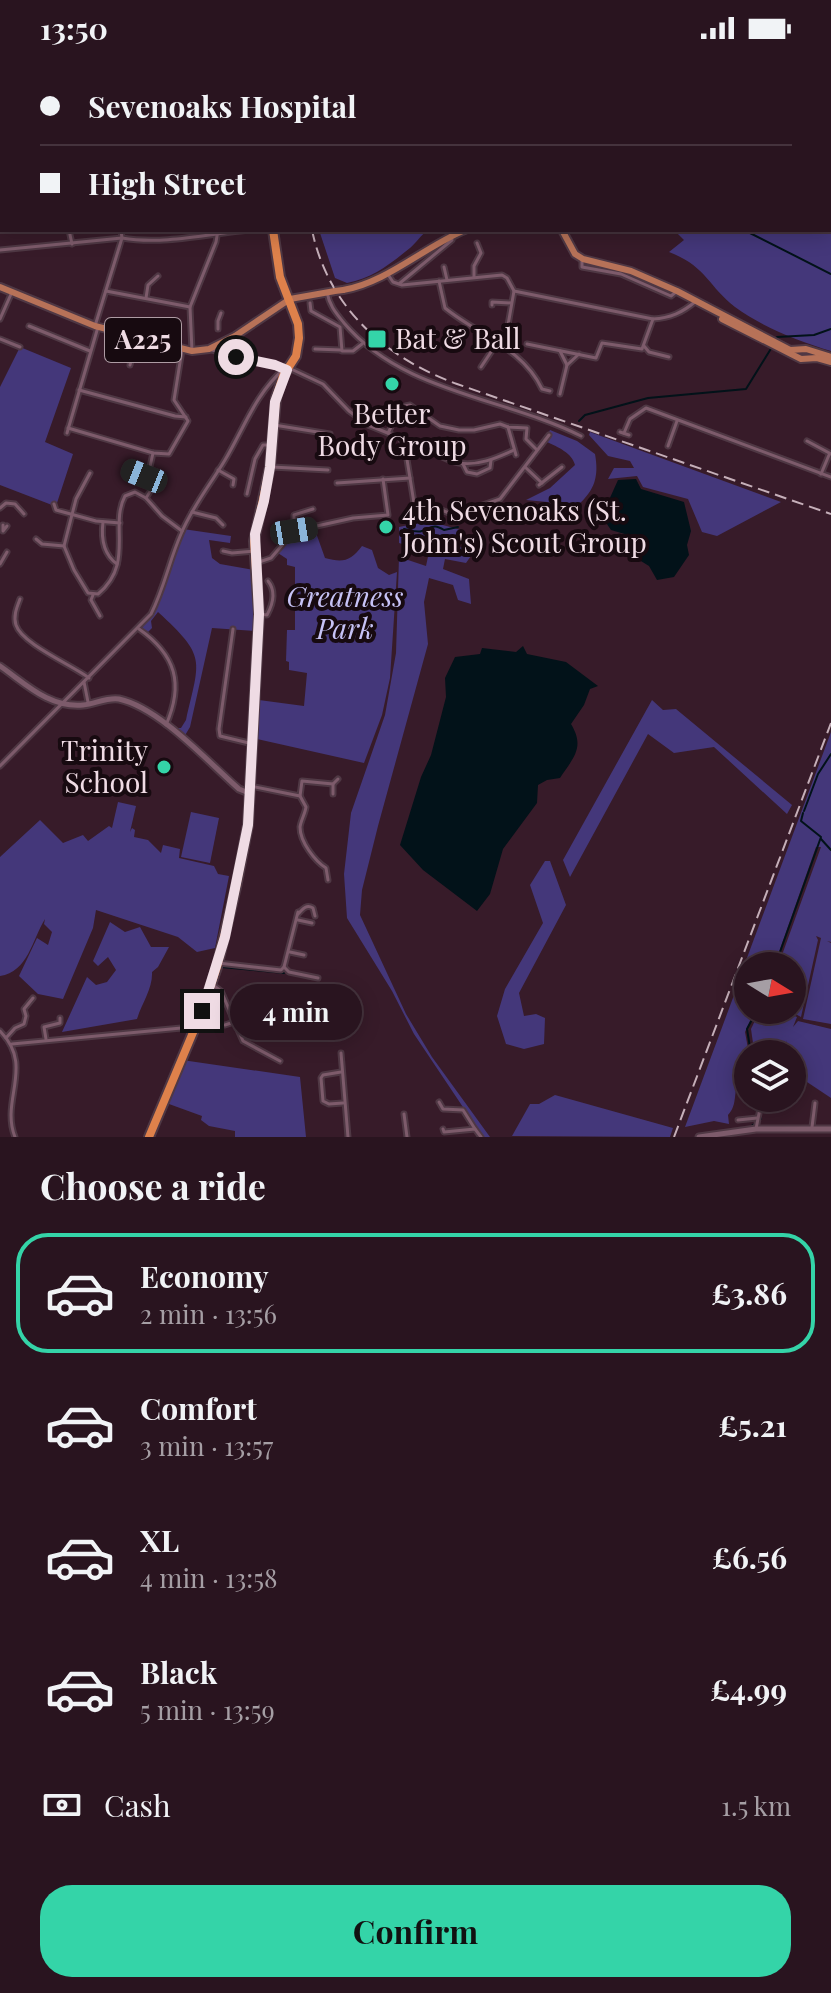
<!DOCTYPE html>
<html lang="en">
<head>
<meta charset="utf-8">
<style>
	:root { --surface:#29141f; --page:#311d28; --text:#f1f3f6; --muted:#a59ea4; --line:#45333d; --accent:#34d4a8 }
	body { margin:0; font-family:"Playfair Display",serif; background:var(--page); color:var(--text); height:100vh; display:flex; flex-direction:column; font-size:30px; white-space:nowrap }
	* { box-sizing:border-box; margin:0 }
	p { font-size:26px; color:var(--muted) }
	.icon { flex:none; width:44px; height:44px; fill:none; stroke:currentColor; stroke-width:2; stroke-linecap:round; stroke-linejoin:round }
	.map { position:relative; height:1081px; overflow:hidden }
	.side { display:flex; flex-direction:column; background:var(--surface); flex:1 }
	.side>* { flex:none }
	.hud { position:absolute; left:0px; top:0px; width:832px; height:176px; box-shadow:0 4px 20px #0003,0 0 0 2px var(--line); display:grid; align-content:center; height:176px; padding:0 40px; background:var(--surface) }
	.needle { width:52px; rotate:101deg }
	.buttons { position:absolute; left:734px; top:896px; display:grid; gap:16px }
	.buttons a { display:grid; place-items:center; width:72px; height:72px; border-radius:50%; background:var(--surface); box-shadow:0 4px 20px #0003,0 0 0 2px var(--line); font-size:40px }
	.end { position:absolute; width:36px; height:36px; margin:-18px; border:10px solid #efdbe4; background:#111; box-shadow:0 0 0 4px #111 }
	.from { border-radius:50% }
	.bubble { position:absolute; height:56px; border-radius:28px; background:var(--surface); box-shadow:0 4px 20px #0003,0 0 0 2px var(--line); font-size:26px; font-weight:700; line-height:56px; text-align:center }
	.car { position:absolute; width:24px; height:48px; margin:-24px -12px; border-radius:10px; box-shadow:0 0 6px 2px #0007; background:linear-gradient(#222 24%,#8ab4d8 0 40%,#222 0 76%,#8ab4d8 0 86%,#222 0) }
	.hud b { display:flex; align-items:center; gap:28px; height:76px; font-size:30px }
	.hud b+b { border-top:2px solid var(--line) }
	.hud i { width:20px; height:20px; background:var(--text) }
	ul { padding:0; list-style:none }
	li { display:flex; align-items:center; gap:24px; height:120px; margin:0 16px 12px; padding:0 24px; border:4px solid transparent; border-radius:32px }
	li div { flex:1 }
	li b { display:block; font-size:30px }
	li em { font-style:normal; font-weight:700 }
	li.active { border-color:var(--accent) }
	li>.icon { width:72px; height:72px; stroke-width:1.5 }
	h2 { padding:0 40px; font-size:36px; line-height:96px }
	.pay { display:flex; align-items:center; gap:20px; height:88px; padding:0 40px; font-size:30px }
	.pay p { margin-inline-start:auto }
	.button { display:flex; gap:16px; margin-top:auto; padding:16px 40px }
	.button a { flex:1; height:92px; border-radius:32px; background:var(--accent); color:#111; font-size:32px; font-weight:700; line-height:92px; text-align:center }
	.status { display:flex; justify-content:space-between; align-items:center; height:56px; padding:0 40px; background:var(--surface); direction:ltr }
	.status svg { height:22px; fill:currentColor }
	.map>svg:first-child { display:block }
</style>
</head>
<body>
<div class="status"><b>13:50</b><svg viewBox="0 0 49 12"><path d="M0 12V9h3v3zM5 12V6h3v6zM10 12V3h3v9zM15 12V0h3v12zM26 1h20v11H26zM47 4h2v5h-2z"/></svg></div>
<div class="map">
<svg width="831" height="1081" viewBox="0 0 831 1081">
	<rect width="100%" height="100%" fill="#371b29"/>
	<!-- green -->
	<g fill="#44377a">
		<path d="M654 0H831V295C799 285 762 271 735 251 708 230 706 210 669 196L684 184 674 174H830V2H653Z"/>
		<path d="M319 174H428C421 179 416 187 410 192 390 208 373 222 347 227L335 222Z"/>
		<path d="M20 291 71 312 45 386 73 398 57 447 52 449 0 429V331Z"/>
		<path d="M550 374 577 385 595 398C599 420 595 434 578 449L526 444 550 432 575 409C572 397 558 391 547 386L551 380 548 378Z"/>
		<path d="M590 376 781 446 717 480 702 476 688 443 643 431 637 420 608 423 614 412H634L630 405 608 400 589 379Z"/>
		<path d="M428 465 465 475 459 490 473 497 466 507 445 503 443 513 469 523 471 548 458 544 453 529 429 522 424 546 428 588 378 770 362 834 360 859 406 958 432 1001 490 1081H483L414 978 392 935 347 862 344 818 351 757 385 659 396 597 399 501 426 510 429 496 399 487V471Z"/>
		<path d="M183 473 231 480 230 487 209 484 212 502 220 508 254 514 255 575 212 572 190 671 184 681 175 672H181L186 664C200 603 207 601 158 556L151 565 152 572 148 576 142 572C164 541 173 510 183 473Z"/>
		<path d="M315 474 325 502C343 507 351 505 362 490L372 494 378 512 389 519 397 516 390 622 382 659 364 707 257 683 259 644 304 650 307 617 289 614V606L286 605 287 574H295V511L287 509V503L278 497 292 480Z"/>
		<path d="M652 644 663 654 676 653 792 749 787 758 714 691 674 697 648 678 570 821 563 804Z"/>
		<path d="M831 676V886L827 885 831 887V968L803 963 821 882 816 880 818 884 801 961 788 954H792V910H778L821 791H816L774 910H748V931L738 926Z"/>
		<path d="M118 746 136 750 130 776 132 772 135 774 134 781 148 784 161 797 163 789 180 793 179 802 214 810 218 818 229 820 215 892 197 896 178 881 96 854 93 872 63 943 38 938 19 920 37 882 48 889 52 876 44 868 45 863C32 884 28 916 0 920V801L40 764 63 787 83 779 88 785 109 770 112 772Z"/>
		<path d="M191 756 219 762 210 807 181 801Z"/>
		<path d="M545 805H550L566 849 519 937 524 960 536 958 545 962 544 988 524 993 506 988 497 960 505 933 543 867 530 829Z"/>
		<path d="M110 866 125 876 140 871 151 891H169L158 911 152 916C153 932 142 947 137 963L62 976 87 921 96 929 107 926 116 914 108 901 98 910 93 905Z"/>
		<path d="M737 931 748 937V954H755L745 976 749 998 748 1022 739 1023C733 1035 738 1049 728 1059L729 1068 714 1065 685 1071Z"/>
		<path d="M760 954H781L797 961 793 971 798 965 831 973V1042L792 1016V998H785L787 984 784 996 753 987 751 973Z"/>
		<path d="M182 1004 300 1021 306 1081H235V1075L209 1070 201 1064 202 1060 169 1048 165 1056 161 1054Z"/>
		<path d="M555 1039 673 1072 670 1081 512 1080 530 1048H539Z"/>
	</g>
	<!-- water -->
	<g fill="#021219">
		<path d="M636 423 641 433 684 446 691 475 687 489 689 499 674 521 657 524 649 510 636 502 635 481 611 474 598 455 609 444 618 424Z"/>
		<path d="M523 590 527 598 566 606 598 630 590 633 584 649 571 668C585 691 574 701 560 722L547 724 538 729 537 747 503 793 490 838 477 855 423 814 400 789 421 721 431 699 446 641 445 622 455 601 480 598 482 592 516 596Z"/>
	</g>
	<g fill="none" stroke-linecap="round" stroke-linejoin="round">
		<!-- stream -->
		<g stroke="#021219" stroke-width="2">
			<path d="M744 174 831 218"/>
			<path d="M775 285 777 281 814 279 831 273"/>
			<path d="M579 365 585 359 648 342 746 333 772 291"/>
			<path d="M404 473C409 474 417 477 422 475 432 472 433 467 444 474L458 471"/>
			<path d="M804 755 818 718 831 698"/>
			<path d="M821 783 831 794"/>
			<path d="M775 910 821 781 801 765 803 757"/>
			<path d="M222 911 284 917"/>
			<path d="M751 998 747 973 757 954"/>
			<path d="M758 1042 759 1049"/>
			<path d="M750 1071 761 1063 760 1056"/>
		</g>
		<!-- river -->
		<g stroke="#021219" stroke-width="6">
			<path d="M812 2V0"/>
			<path d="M830 69H831"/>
		</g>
		<!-- street casing -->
		<g stroke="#4f3844" stroke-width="7">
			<g id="street">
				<path d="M163 0 165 2"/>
				<path d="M239 0 240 2"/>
				<path d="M56 2 57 0"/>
				<path d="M0 73 2 77"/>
				<path d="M0 153 2 152"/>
				<path d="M69 174 72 188"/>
				<path d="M0 194 122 182C163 189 208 178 249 174"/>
				<path d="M582 205V211L621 218 671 240 677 235"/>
				<path d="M444 211 447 224"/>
				<path d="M389 220 393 226 402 229 502 219 507 222 514 235 653 263C670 262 682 257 696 245"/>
				<path d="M474 221V210L481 197 477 187"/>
				<path d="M439 225 445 252C478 279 523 292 542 333L550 335"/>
				<path d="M400 227 452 184"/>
				<path d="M106 235 190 251"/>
				<path d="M327 236C329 249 336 257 344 267 403 337 504 341 581 380"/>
				<path d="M146 242 148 229 158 220"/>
				<path d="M310 247 311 255 340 271 342 295H353L362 288"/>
				<path d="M492 249V246L511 247"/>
				<path d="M0 263 12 236"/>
				<path d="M508 269 514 235"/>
				<path d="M29 270 90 295"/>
				<path d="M95 270 122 182 121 174"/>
				<path d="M218 273V265L221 257"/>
				<path d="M0 283 20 291"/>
				<path d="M527 288 596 302 602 287 642 293 653 263"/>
				<path d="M644 290 649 296 669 301"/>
				<path d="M315 293 341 294"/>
				<path d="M212 294 282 312"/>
				<path d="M192 295 190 251 216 186 218 174"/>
				<path d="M560 295 567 309"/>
				<path d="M130 309 136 282"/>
				<path d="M481 311 497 287"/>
				<path d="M289 312 323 328 349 355 368 369 400 382 405 391 414 447 429 449 454 459 500 443 549 379"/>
				<path d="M79 334 175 360 186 361"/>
				<path d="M560 338 567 309 579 298"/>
				<path d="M274 369 330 378"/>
				<path d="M508 371 516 399"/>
				<path d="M68 372 153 397 169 398 188 365 174 344 182 294"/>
				<path d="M620 376 629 379"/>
				<path d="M67 377 98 271"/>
				<path d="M388 377C395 365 395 350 410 349L440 370 459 374H474L500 368 508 371 527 372 526 383 537 394"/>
				<path d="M624 377 630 363 646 352 831 421"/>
				<path d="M807 385 831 398"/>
				<path d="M668 390 677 365"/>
				<path d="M405 391C423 386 441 404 459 407 479 410 496 402 514 394"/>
				<path d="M153 397 149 415 151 434 146 442 162 460 182 475"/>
				<path d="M463 408 467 416 477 418 490 412 491 404"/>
				<path d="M272 411 328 414"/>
				<path d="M525 411 542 427"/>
				<path d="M125 413 149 420"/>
				<path d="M218 414 234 423 233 429"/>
				<path d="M90 417 76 443 64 490 74 514 88 537 98 538C135 507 109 470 125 440L135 436 146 442"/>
				<path d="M821 418 829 399"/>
				<path d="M337 427 410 422"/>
				<path d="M539 429 562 411"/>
				<path d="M247 438 255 403 263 389H271"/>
				<path d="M54 448 56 454 96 465 120 467"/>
				<path d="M0 452 6 447 15 448 24 458"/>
				<path d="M192 456 216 462 223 469"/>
				<path d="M103 466C101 482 103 498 117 508"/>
				<path d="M3 469V475L7 470"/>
				<path d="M294 475V459L313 453"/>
				<path d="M36 483 42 488 64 490"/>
				<path d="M223 495 232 497 255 495"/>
				<path d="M259 506 271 502 294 475 353 462 388 459 383 423"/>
				<path d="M0 508 7 496"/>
				<path d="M93 539 91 544 100 560"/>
				<path d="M20 543C17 551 13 560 16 569 22 588 72 609 89 622"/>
				<path d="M259 558 267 559C273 548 276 535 268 525"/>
				<path d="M139 573C176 599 184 628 166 669"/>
				<path d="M233 573 219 673 220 680 249 687"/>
				<path d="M84 626 88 646"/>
				<path d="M0 710 151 558C165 530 169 505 181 478 192 451 210 429 225 404 244 372 256 337 284 313"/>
				<path d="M250 730 300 740 302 725 333 728"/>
				<path d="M333 738V728L338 723"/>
				<path d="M300 740 306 751C305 758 301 764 300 771 300 786 315 805 326 812L328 824"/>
				<path d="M298 858C303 853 306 848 313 852L315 860"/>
				<path d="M298 864 312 867"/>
				<path d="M290 896 304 899"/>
				<path d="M218 907 281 914 284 911 289 916 318 922"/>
				<path d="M284 911 298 856"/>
				<path d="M213 929 221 935 243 985 280 1005"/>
				<path d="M225 969 234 966"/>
				<path d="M0 975C35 1010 0 1044 15 1081"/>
				<path d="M6 982 15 972 24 968 26 960 24 953 33 942"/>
				<path d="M46 983 44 971 60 967V962"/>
				<path d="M12 988 192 971"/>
				<path d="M341 997 348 1081"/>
				<path d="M341 1016 323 1019 321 1022 323 1045 329 1048 343 1047"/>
				<path d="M439 1046 443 1053 463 1054 475 1073"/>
				<path d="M404 1058 407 1081"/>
				<path d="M738 1064 757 1062"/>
				<path d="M812 1071 815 1047"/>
				<path d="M443 1073 444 1076 475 1073 481 1081"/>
				<path d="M756 1073 762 1042"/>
			</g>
		</g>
		<!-- secondary casing -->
		<g stroke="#4f3844" stroke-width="9">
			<g id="secondary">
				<path d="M0 610C26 628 49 652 83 649 95 648 107 641 119 643 160 652 208 706 239 733L249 737"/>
				<path d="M699 1081 756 1073H831"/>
			</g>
		</g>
		<!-- primary casing -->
		<g stroke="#4f3844" stroke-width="10">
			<g id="primary">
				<path d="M562 174 575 198 583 203 631 215 677 235 790 294 806 293 831 301"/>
				<path d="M0 231 95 270 192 295 209 293 235 280 290 243 335 235"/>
				<path d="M343 234C386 227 424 191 465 174"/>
				<path d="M722 263 801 303 817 302 831 306"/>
			</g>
		</g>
		<!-- highway casing -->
		<g stroke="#4f3844" stroke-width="12">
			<path id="highway" d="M149 1081 202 955 217 911 236 831 248 769 259 558 254 485 270 411 276 342 283 320 296 300 299 282 298 268 280 221 273 174"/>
		</g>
		<!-- street -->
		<use href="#street" stroke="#7d5b6b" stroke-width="3"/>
		<!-- secondary -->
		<use href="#secondary" stroke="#7d5b6b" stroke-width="5"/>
		<!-- primary -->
		<use href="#primary" stroke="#b77258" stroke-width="6"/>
		<!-- highway -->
		<use href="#highway" stroke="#de814b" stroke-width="8"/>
		<!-- rail -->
		<g stroke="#c5afb9" stroke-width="2" stroke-dasharray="12 6" stroke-linecap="butt">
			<path d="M252 0 254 2"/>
			<path d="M312 174C328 251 385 302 457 328L831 458"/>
			<path d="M674 1081 831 667"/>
		</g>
		<!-- primary-bridge casing -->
		<g stroke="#4f3844" stroke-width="10" stroke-linecap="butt">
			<path id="primary-bridge" d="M335 235 343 234"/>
		</g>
		<!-- highway-bridge casing -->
		<g stroke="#4f3844" stroke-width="12" stroke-linecap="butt">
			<path id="highway-bridge" d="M253 0V2"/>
		</g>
		<!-- primary-bridge -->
		<use href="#primary-bridge" stroke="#b77258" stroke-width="6"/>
		<!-- highway-bridge -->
		<use href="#highway-bridge" stroke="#de814b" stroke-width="8"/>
	</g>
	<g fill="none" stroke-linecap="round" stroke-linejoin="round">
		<!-- route -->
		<path stroke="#efdbe4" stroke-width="10" d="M202 955 225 881 248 769 259 558 255 478 264 445 270 411 275 346 287 314 275 309 236 301"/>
	</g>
	<!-- markers -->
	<g fill="#34d4a8" stroke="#170a10" stroke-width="3">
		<rect x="367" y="273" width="20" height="20" rx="4"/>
		<circle cx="392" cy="328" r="8"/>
		<circle cx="386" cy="471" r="8"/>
		<circle cx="164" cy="711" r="8"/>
	</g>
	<g text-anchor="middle" stroke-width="8" stroke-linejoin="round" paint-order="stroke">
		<!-- shield labels -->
		<rect fill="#170a10" stroke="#ae9ca4" stroke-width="2" x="105" y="262" width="76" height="44" rx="6"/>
		<g font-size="26" font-weight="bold" fill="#efdbe4">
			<text x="143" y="293">A225</text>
		</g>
		<!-- poi labels -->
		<g font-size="28" fill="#efdbe4" stroke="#170a10" text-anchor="start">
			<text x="395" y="293">Bat &amp; Ball</text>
			<text x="392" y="368" text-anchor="middle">Better<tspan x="392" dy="32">Body Group</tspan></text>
			<text x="402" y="465">4th Sevenoaks (St.<tspan x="402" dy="32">John's) Scout Group</tspan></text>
			<text x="148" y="705" text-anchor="end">Trinity<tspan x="148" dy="32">School</tspan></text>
		</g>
		<!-- park labels -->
		<g font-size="28" font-style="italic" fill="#c7c3f6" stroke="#170a10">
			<text x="345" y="551">Greatness<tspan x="345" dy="32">Park</tspan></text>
		</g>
	</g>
</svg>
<div class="buttons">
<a><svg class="needle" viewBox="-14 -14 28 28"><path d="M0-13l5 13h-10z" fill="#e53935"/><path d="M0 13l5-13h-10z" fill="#a59ea4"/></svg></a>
<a><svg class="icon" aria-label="layers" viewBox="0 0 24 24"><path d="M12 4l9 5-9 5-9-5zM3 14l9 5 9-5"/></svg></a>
</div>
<i class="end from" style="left:236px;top:301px"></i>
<i class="end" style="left:202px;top:955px"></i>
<div class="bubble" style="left:230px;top:928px;width:132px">4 min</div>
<i class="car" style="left:144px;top:420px;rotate:292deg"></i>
<i class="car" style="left:294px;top:475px;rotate:81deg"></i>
<div class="hud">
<b><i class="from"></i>Sevenoaks Hospital</b>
<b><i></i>High Street</b>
</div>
</div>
<section class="side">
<h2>Choose a ride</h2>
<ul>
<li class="active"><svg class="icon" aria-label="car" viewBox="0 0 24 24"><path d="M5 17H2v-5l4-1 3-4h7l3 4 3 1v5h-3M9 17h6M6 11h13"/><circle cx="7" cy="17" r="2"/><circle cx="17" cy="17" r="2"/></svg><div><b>Economy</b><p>2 min · 13:56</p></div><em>£3.86</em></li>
<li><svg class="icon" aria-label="car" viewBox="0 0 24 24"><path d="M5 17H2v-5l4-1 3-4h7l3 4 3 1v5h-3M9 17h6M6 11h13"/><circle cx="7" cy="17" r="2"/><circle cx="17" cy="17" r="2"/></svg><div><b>Comfort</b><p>3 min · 13:57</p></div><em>£5.21</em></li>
<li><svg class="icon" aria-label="car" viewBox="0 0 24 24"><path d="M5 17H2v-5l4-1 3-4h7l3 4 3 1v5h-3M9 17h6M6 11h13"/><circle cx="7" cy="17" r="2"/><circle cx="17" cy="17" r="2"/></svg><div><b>XL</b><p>4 min · 13:58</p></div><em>£6.56</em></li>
<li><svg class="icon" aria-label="car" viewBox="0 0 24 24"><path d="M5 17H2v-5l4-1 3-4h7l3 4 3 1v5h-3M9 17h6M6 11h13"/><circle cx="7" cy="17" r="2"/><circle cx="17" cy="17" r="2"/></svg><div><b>Black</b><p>5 min · 13:59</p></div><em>£4.99</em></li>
</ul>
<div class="pay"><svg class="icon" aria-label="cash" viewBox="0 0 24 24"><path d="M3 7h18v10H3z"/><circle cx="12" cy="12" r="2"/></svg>Cash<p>1.5 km</p></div>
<div class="button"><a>Confirm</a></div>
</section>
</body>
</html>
